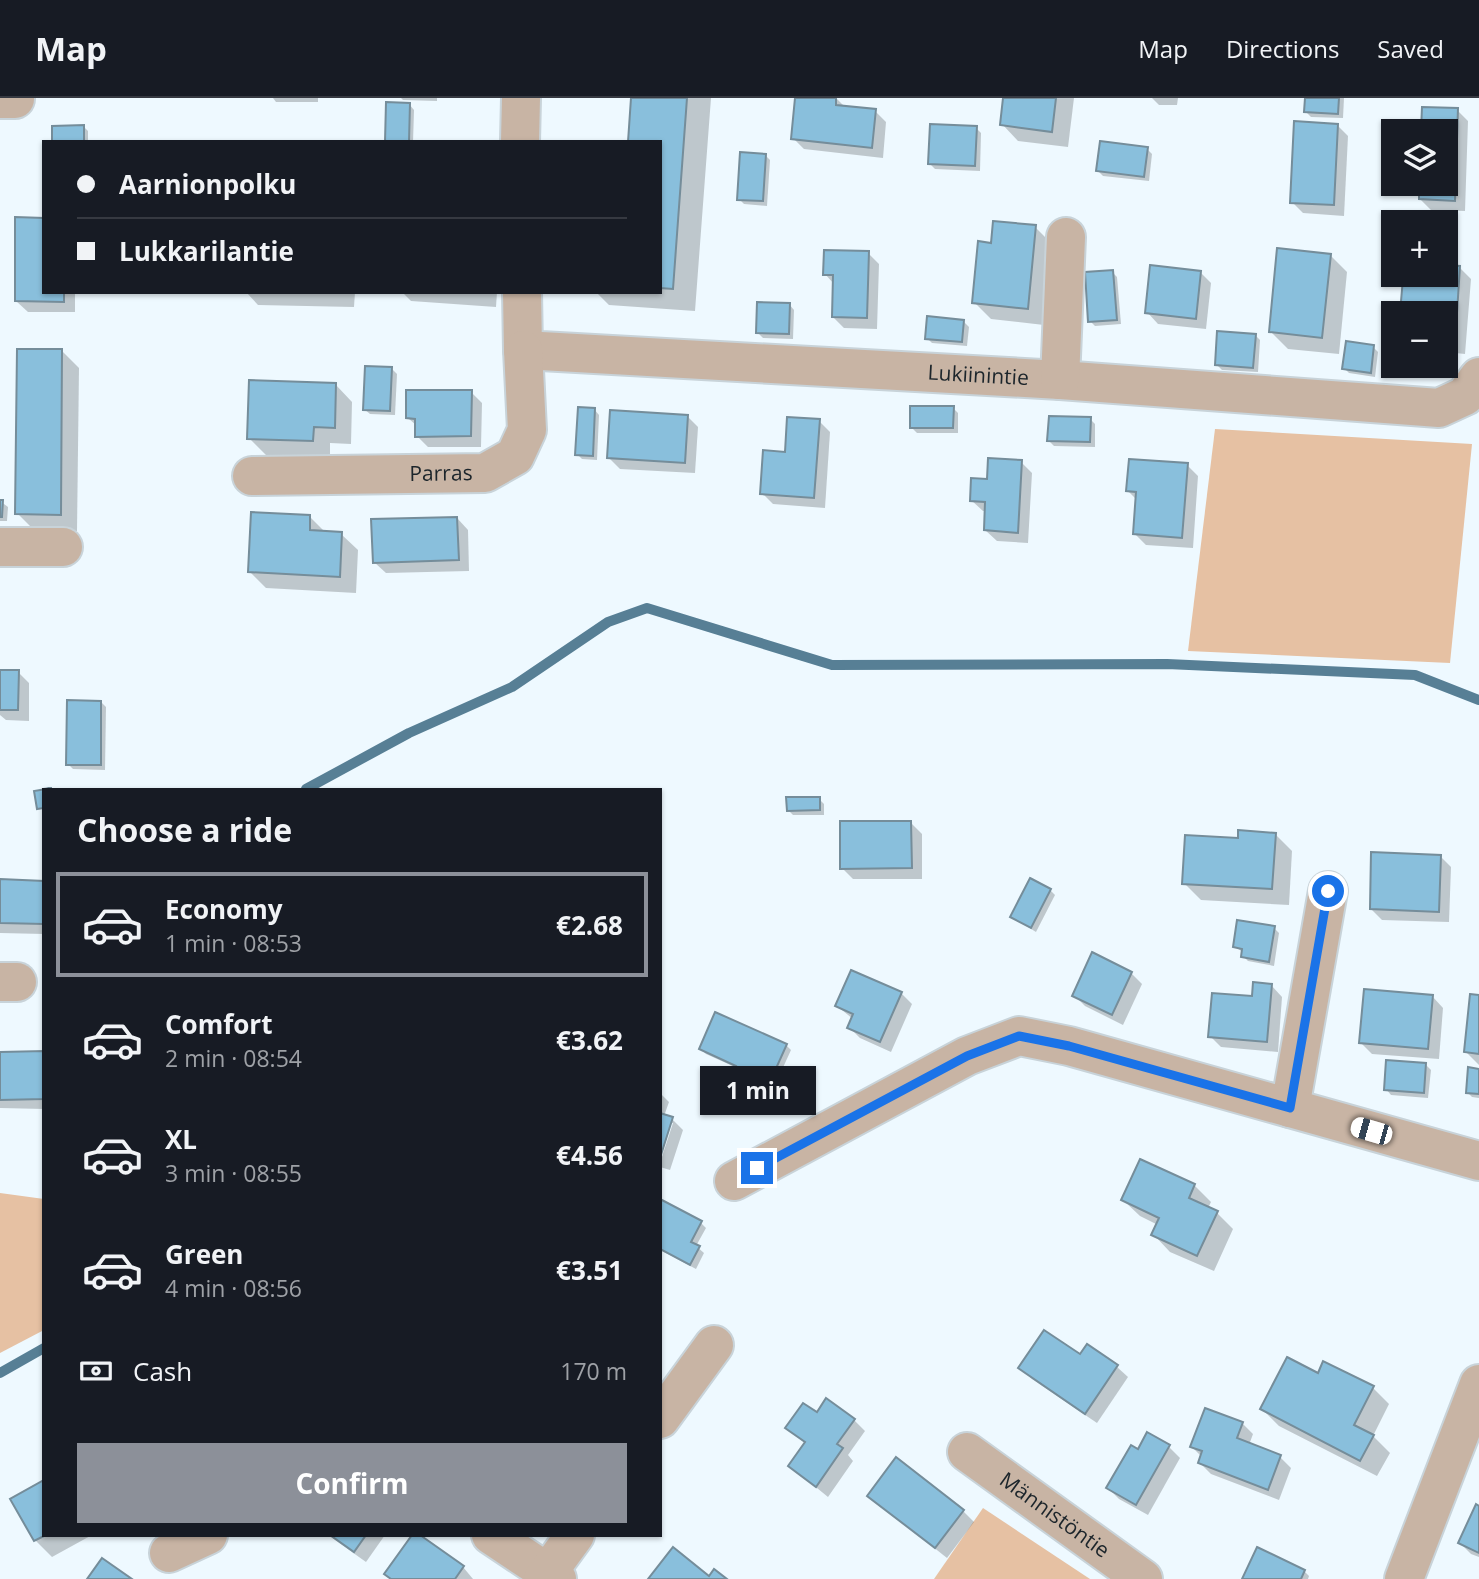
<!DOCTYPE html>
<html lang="en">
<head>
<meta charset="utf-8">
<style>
	:root { --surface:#171b24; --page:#20242c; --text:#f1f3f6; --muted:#9ea1a6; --line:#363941; --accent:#8c9099 }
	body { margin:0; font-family:"Open Sans",sans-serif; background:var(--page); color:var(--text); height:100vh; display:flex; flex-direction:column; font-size:26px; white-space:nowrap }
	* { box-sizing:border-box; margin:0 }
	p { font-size:23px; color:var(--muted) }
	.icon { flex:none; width:38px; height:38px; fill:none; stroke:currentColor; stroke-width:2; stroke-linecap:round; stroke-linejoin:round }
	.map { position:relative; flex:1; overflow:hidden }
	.drawer { position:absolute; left:42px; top:690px; width:620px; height:749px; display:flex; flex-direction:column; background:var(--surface); border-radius:0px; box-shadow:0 2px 5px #0004 }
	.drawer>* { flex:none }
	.banner { position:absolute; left:42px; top:42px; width:620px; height:154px; border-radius:0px; box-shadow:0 2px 5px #0004; display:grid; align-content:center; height:154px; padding:0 35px; background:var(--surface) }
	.controls { position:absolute; left:1381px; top:21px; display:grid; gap:14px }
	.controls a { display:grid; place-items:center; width:77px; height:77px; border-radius:0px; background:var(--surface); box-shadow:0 2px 5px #0004; font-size:35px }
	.end { position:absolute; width:32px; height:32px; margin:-16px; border:9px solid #1a73e8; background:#fff; box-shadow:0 0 0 4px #fff }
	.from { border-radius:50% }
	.bubble { position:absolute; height:49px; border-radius:0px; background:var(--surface); box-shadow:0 2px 5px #0004; font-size:23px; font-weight:700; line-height:49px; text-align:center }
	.car { position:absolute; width:21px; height:42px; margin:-21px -10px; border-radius:9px; box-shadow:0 0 5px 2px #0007; background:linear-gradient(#fff 24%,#345 0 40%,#fff 0 76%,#345 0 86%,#fff 0) }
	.banner b { display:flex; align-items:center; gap:24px; height:66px; font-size:26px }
	.banner b+b { border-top:2px solid var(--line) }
	.banner i { width:18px; height:18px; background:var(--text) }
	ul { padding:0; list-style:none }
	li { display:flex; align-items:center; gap:21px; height:105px; margin:0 14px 10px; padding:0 21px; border:4px solid transparent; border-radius:0px }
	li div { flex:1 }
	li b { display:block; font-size:26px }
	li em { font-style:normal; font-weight:700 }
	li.on { border-color:var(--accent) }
	li>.icon { width:63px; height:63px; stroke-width:1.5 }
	h2 { padding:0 35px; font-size:32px; line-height:84px }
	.pay { display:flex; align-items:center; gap:18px; height:77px; padding:0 35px; font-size:26px }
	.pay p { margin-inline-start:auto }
	.action { display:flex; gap:14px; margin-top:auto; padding:14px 35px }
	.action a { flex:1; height:80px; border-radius:0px; background:var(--accent); color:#fff; font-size:28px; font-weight:700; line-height:80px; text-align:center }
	header { display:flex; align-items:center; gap:42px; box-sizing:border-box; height:98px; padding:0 35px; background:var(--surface); border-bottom:2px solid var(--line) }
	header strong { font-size:33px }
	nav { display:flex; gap:38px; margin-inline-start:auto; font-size:24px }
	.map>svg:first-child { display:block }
</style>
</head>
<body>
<header>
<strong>Map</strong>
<nav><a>Map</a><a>Directions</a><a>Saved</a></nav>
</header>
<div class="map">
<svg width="1479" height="1481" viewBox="0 0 1479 1481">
	<rect width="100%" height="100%" fill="#eef9ff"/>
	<!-- green -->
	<g fill="#e6c1a3">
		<path d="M1215 331 1472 346 1450 565 1188 553Z"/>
		<path d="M0 1095 44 1101V1232L0 1255Z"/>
		<path d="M983 1410 1090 1481H934Z"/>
	</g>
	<!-- shadow -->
	<g fill="#0003">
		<path d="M273 0H318V4H276Z"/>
		<path d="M401 0H437V3L403 2Z"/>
		<path d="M633 0H711L695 213 609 207 596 194H660V44Z"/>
		<path d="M797 0H836L846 10 875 13 886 24 883 60 804 51 793 40Z"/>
		<path d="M1005 0H1074L1068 49 1018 43 1002 26Z"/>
		<path d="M1152 0H1178L1177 7H1159Z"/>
		<path d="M1306 0H1344L1343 20 1311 19 1306 14Z"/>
		<path d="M409 6 414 12 413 44H387Z"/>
		<path d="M1424 11 1457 12 1468 23 1465 113 1431 112 1420 101 1421 86H1446V33H1423Z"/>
		<path d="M1337 27 1348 38 1344 118 1303 115 1292 104Z"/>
		<path d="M83 28 88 33V44H54Z"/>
		<path d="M976 30 981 35 980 73 935 71 930 66Z"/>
		<path d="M1147 51 1152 56 1149 83 1103 78 1098 73Z"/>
		<path d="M765 57 770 62 767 108 744 106 739 101Z"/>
		<path d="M1035 129 1052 146 1044 227 991 221 974 204 993 146Z"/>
		<path d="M868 155 879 166 877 231 844 230 833 219 834 186 825 176Z"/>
		<path d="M1330 157 1347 174 1339 256 1288 251 1271 234Z"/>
		<path d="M1446 168 1460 170 1471 181 1465 256 1446 254V215H1402L1404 182 1421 183 1422 177H1446Z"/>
		<path d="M1112 174 1117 179 1121 226 1095 228 1090 223Z"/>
		<path d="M1200 174 1211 185 1206 231 1158 226 1147 214Z"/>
		<path d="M44 194H75V214H28L16 203Z"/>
		<path d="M246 194H355L354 209 258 207Z"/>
		<path d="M402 194H497L496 209 411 203Z"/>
		<path d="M789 206 794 212 793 241 763 240 758 235Z"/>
		<path d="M964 224 969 229 967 248 932 245 927 240Z"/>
		<path d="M1255 237 1260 242 1258 274 1222 272 1217 267Z"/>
		<path d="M1373 249 1378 254 1375 279 1349 275 1344 270Z"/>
		<path d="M62 253 79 270 77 433 34 432 17 415Z"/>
		<path d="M392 271 397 276 395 317 370 316 364 311Z"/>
		<path d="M336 287 352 304 351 346 330 345V359L266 357 249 340Z"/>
		<path d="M471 294 482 305 481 349H428L417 338V328L408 320Z"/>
		<path d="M953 310 958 315V335H917L912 330Z"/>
		<path d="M594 311 599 317 597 362 582 361 577 356Z"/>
		<path d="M687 318 698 329 695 375 620 371 609 360Z"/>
		<path d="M1090 321 1095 326V349L1054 348 1049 343Z"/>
		<path d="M819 323 830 334 825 410 773 406 762 395Z"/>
		<path d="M1021 364 1032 375 1028 445 997 443 985 432 987 413H983L971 402 988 383Z"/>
		<path d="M1187 367 1198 378 1193 450 1146 447 1135 436 1137 402 1128 393Z"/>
		<path d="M0 403 8 409 7 423H0Z"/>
		<path d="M310 419 326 435 341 436 358 452 356 495 266 490 249 473Z"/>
		<path d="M457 420 468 432 469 473 386 475 374 464Z"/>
		<path d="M0 571 3 574H18L29 585V623L6 622 0 617Z"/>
		<path d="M101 604 106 609 105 672 73 671 68 666Z"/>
		<path d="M819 701 824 706V717H793L788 712Z"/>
		<path d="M911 725 922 736V781H853L842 770Z"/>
		<path d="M1275 736 1292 753 1289 807 1201 802 1184 785 1239 742Z"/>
		<path d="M1440 758 1451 769 1449 824 1382 822 1371 811Z"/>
		<path d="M0 783 44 784V836L0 835Z"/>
		<path d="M1050 792 1055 797 1036 834 1012 819Z"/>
		<path d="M1274 830 1279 835 1274 868 1248 863 1243 858V854L1235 849Z"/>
		<path d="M1131 875 1142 886 1123 927 1085 908 1074 897Z"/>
		<path d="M1271 887 1282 899 1278 954 1221 949 1210 938 1253 900Z"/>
		<path d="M901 895 912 906 891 954 860 940 849 929 853 921 837 908Z"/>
		<path d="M1432 898 1443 910 1439 961 1372 956 1361 945Z"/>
		<path d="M1479 898V967L1466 954Z"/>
		<path d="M786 947 791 952 770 998 738 984 733 979 737 970 706 956 701 951Z"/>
		<path d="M0 955H44V1011L0 1010Z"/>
		<path d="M1426 967 1431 972 1428 1000 1391 997 1386 991Z"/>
		<path d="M1479 972V1000L1472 999 1467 994Z"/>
		<path d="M660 995 669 1004 664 1018 672 1021 683 1032 670 1072 660 1069V1065L673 1025H670L660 1054Z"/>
		<path d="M1194 1087 1211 1104 1208 1110 1216 1114 1233 1131 1214 1173 1170 1154 1154 1137 1158 1127 1140 1118 1123 1102Z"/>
		<path d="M660 1103 701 1125 706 1130 696 1148 704 1155 696 1171 660 1152Z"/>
		<path d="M1117 1269 1128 1279 1097 1325 1032 1281 1021 1270Z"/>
		<path d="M1318 1277 1373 1290 1389 1306 1373 1338 1390 1355 1377 1378 1279 1328 1262 1311Z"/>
		<path d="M817 1316 854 1322 865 1333 848 1357 853 1363 828 1399 790 1368 806 1346 787 1330Z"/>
		<path d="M1242 1325 1253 1336 1249 1347 1280 1359 1291 1370 1279 1402 1211 1376 1200 1365 1202 1359 1192 1349Z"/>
		<path d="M1169 1349 1180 1360 1148 1417 1119 1401 1108 1390 1139 1354Z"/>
		<path d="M869 1398 963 1413 974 1424 947 1460Z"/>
		<path d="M13 1401 44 1437H92L52 1459 35 1442Z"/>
		<path d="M1479 1410V1459L1471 1456 1460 1445Z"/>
		<path d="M328 1437H385L366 1464Z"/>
		<path d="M414 1437 463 1469 473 1481H391L386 1476Z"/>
		<path d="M1304 1473 1309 1478 1308 1481H1244Z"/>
	</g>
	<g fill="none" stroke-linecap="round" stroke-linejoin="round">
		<!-- stream -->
		<g stroke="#577f95" stroke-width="10">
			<path d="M306 691 409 635 512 589 608 524 647 510 832 567 1167 566 1415 577 1479 602"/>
			<path d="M0 1275 44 1250"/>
		</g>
	</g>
	<!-- building -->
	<g fill="#89bfdc" stroke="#758d9a" stroke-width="2">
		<path d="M631 0H687L673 191 660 190V44H628Z"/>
		<path d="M795 0H836V7L876 11 872 50 791 41Z"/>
		<path d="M1003 0H1056L1052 34 1000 27Z"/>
		<path d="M1305 0H1339L1338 16 1304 14Z"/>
		<path d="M386 4 410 5 409 44H385Z"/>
		<path d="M1422 9 1458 10 1455 103 1419 101V86H1446V33H1421Z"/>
		<path d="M1294 23 1338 26 1334 107 1290 105Z"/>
		<path d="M930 26 977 28 975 68 928 66Z"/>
		<path d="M84 27V44H52V28Z"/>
		<path d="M1100 43 1148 49 1144 79 1096 73Z"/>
		<path d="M740 54 766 56 763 103 737 102Z"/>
		<path d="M15 119 44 120V194H64V204L15 203Z"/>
		<path d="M993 123 1036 127 1028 211 972 205 978 143 991 145Z"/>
		<path d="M1277 150 1331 156 1322 240 1269 234Z"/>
		<path d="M824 152 869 153 867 220 832 219 833 177H823Z"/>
		<path d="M1150 167 1201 173 1196 221 1145 215Z"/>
		<path d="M1446 167 1460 168 1455 246 1446 245V215H1400L1403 180 1420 181V177H1446Z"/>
		<path d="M1113 172 1117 222 1088 224 1085 174Z"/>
		<path d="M757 204 790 205 789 236 756 235Z"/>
		<path d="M927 218 964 222 962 244 925 241Z"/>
		<path d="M1217 233 1256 236 1253 270 1215 267Z"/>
		<path d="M1346 243 1374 247 1371 275 1342 271Z"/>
		<path d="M17 251H62L61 417 15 416Z"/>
		<path d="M365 268 392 269 390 313 363 312Z"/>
		<path d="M249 282 336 285 335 330 314 329 313 343 247 341Z"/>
		<path d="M406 292H472L471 338 415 339V321L406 320Z"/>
		<path d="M910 308H954L953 330H910Z"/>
		<path d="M578 309 595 310 593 358 575 357Z"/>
		<path d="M610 312 688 317 685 365 607 360Z"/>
		<path d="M1049 318 1091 319 1090 344 1047 343Z"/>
		<path d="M787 319 820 321 814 400 760 396 763 352 785 354Z"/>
		<path d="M988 360 1022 362 1018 435 984 432 985 404 970 403 971 380 987 381Z"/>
		<path d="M1129 361 1188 365 1182 440 1133 436 1136 394 1126 393Z"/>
		<path d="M0 402H3L2 419H0Z"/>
		<path d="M251 414 310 417V432L342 434 340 479 248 474Z"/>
		<path d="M457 419 459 462 373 465 371 421Z"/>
		<path d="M0 572H19L18 612H0Z"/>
		<path d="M67 602 101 603V667H66Z"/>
		<path d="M52 690 44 691V710L37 711 34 693Z"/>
		<path d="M786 699H820V712L787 713Z"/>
		<path d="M840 723H911L912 770 840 771Z"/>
		<path d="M1238 732 1276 735 1272 791 1182 786 1185 737 1238 740Z"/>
		<path d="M1371 754 1441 757 1439 814 1370 811Z"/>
		<path d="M1030 780 1051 791 1031 830 1010 819Z"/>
		<path d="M0 781 44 783V826L0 825Z"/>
		<path d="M1237 822 1275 828 1269 864 1241 859 1242 851 1233 849Z"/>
		<path d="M1092 854 1132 874 1112 917 1072 898Z"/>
		<path d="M851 872 902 894 880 944 847 930 853 916 835 908Z"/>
		<path d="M1253 884 1272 886 1267 944 1208 939 1212 895 1252 898Z"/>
		<path d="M1364 891 1433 897 1428 951 1359 945Z"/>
		<path d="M1470 896 1479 897V956L1464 954Z"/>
		<path d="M715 914 787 946 765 995 731 979 736 968 699 951Z"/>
		<path d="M44 953V1001L0 1002V954Z"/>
		<path d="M1386 962 1426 965 1424 995 1384 992Z"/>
		<path d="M1468 969 1479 971V996L1466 995Z"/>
		<path d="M660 1015 673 1019 660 1060Z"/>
		<path d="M1140 1061 1195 1086 1189 1100 1218 1113 1197 1158 1151 1137 1159 1120 1121 1102Z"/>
		<path d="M660 1101 702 1123 691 1144 700 1148 690 1167 660 1151Z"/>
		<path d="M1044 1232 1080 1256 1087 1246 1118 1267 1085 1316 1018 1270Z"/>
		<path d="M1287 1259 1318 1275 1323 1263 1374 1288 1354 1327 1374 1337 1360 1363 1260 1311Z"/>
		<path d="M826 1300 855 1321 837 1346 843 1350 816 1389 788 1368 805 1344 785 1330 803 1305 817 1314Z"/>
		<path d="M1205 1310 1243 1324 1237 1340 1281 1357 1268 1392 1198 1365 1202 1353 1190 1349Z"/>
		<path d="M1147 1334 1170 1347 1136 1407 1106 1390 1131 1347 1138 1351Z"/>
		<path d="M896 1359 964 1412 935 1450 867 1398Z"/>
		<path d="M44 1382V1437H46L34 1443 10 1401Z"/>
		<path d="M1476 1406 1479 1408V1455L1458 1445Z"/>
		<path d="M330 1437H366L354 1454Z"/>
		<path d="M412 1437H420L464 1468 455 1481H391L384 1476Z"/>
		<path d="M673 1449 709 1478 714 1471 727 1481H648Z"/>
		<path d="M1257 1449 1305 1472 1301 1481H1242Z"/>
		<path d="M102 1460 132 1481H87Z"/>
	</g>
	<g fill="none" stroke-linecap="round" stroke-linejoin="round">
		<!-- minor casing -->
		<g stroke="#c8d3d9" stroke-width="42">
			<g id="minor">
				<path d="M0 1H15"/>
				<path d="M520 44 521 0"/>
				<path id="s1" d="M522 194 523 252 1060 282 1439 310 1465 298 1479 279"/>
				<path d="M1060 282 1066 139"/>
				<path id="s2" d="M252 378 485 375 515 358 527 332 523 252"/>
				<path d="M0 449H63"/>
				<path d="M0 884H17"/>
				<path d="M1290 1010 1328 793"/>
				<path d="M734 1083 967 958 1019 938 1069 948 1479 1063"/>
				<path d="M660 1321 714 1247"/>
				<path id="s3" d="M967 1354 1143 1481"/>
				<path d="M491 1437 557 1481"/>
				<path d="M169 1455 208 1437"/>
				<path d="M543 1481 575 1437"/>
				<path d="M1404 1481 1479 1286"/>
			</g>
		</g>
		<!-- minor -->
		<use href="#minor" stroke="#c8b4a4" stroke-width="38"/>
	</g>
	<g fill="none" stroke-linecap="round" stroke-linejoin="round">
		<!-- route -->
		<path stroke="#1a73e8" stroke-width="9" d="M757 1070 967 958 1019 938 1069 948 1290 1010 1328 793"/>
	</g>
	<g text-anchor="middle" stroke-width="6" stroke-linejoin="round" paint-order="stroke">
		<!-- street labels -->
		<g font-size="21" fill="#1c252b" stroke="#eef9ff">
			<text dy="7" stroke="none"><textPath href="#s1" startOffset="514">Lukiinintie</textPath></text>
			<text dy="7" stroke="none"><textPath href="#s2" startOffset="189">Parras</textPath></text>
			<text dy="7" stroke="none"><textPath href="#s3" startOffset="108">Männistöntie</textPath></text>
		</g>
	</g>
</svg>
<div class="controls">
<a><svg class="icon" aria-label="layers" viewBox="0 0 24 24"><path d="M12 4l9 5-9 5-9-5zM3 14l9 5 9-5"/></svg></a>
<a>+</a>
<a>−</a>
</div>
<i class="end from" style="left:1328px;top:793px"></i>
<i class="end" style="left:757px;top:1070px"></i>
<div class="bubble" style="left:700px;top:968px;width:116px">1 min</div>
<i class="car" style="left:1371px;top:1033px;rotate:286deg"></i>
<div class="banner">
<b><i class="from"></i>Aarnionpolku</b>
<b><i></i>Lukkarilantie</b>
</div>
<section class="drawer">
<h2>Choose a ride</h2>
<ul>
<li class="on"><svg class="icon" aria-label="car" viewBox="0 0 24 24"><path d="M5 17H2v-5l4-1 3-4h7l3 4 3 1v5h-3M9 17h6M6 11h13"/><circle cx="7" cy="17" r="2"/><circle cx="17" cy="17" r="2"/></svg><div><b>Economy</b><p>1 min · 08:53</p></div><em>€2.68</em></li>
<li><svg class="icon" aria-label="car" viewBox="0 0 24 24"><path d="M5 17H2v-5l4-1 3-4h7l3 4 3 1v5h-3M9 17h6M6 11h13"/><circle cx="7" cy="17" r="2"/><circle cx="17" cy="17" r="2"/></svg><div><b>Comfort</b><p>2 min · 08:54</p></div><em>€3.62</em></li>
<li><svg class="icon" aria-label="car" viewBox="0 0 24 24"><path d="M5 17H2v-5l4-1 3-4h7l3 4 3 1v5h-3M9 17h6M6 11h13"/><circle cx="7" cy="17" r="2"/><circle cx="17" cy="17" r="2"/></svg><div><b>XL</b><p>3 min · 08:55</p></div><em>€4.56</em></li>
<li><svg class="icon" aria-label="car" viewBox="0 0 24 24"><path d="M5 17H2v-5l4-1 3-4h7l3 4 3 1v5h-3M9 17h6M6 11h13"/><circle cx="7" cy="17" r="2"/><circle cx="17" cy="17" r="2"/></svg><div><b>Green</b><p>4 min · 08:56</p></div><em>€3.51</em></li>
</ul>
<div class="pay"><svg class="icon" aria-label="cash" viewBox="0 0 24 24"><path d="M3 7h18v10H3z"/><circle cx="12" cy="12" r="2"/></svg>Cash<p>170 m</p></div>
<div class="action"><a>Confirm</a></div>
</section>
</div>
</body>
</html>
